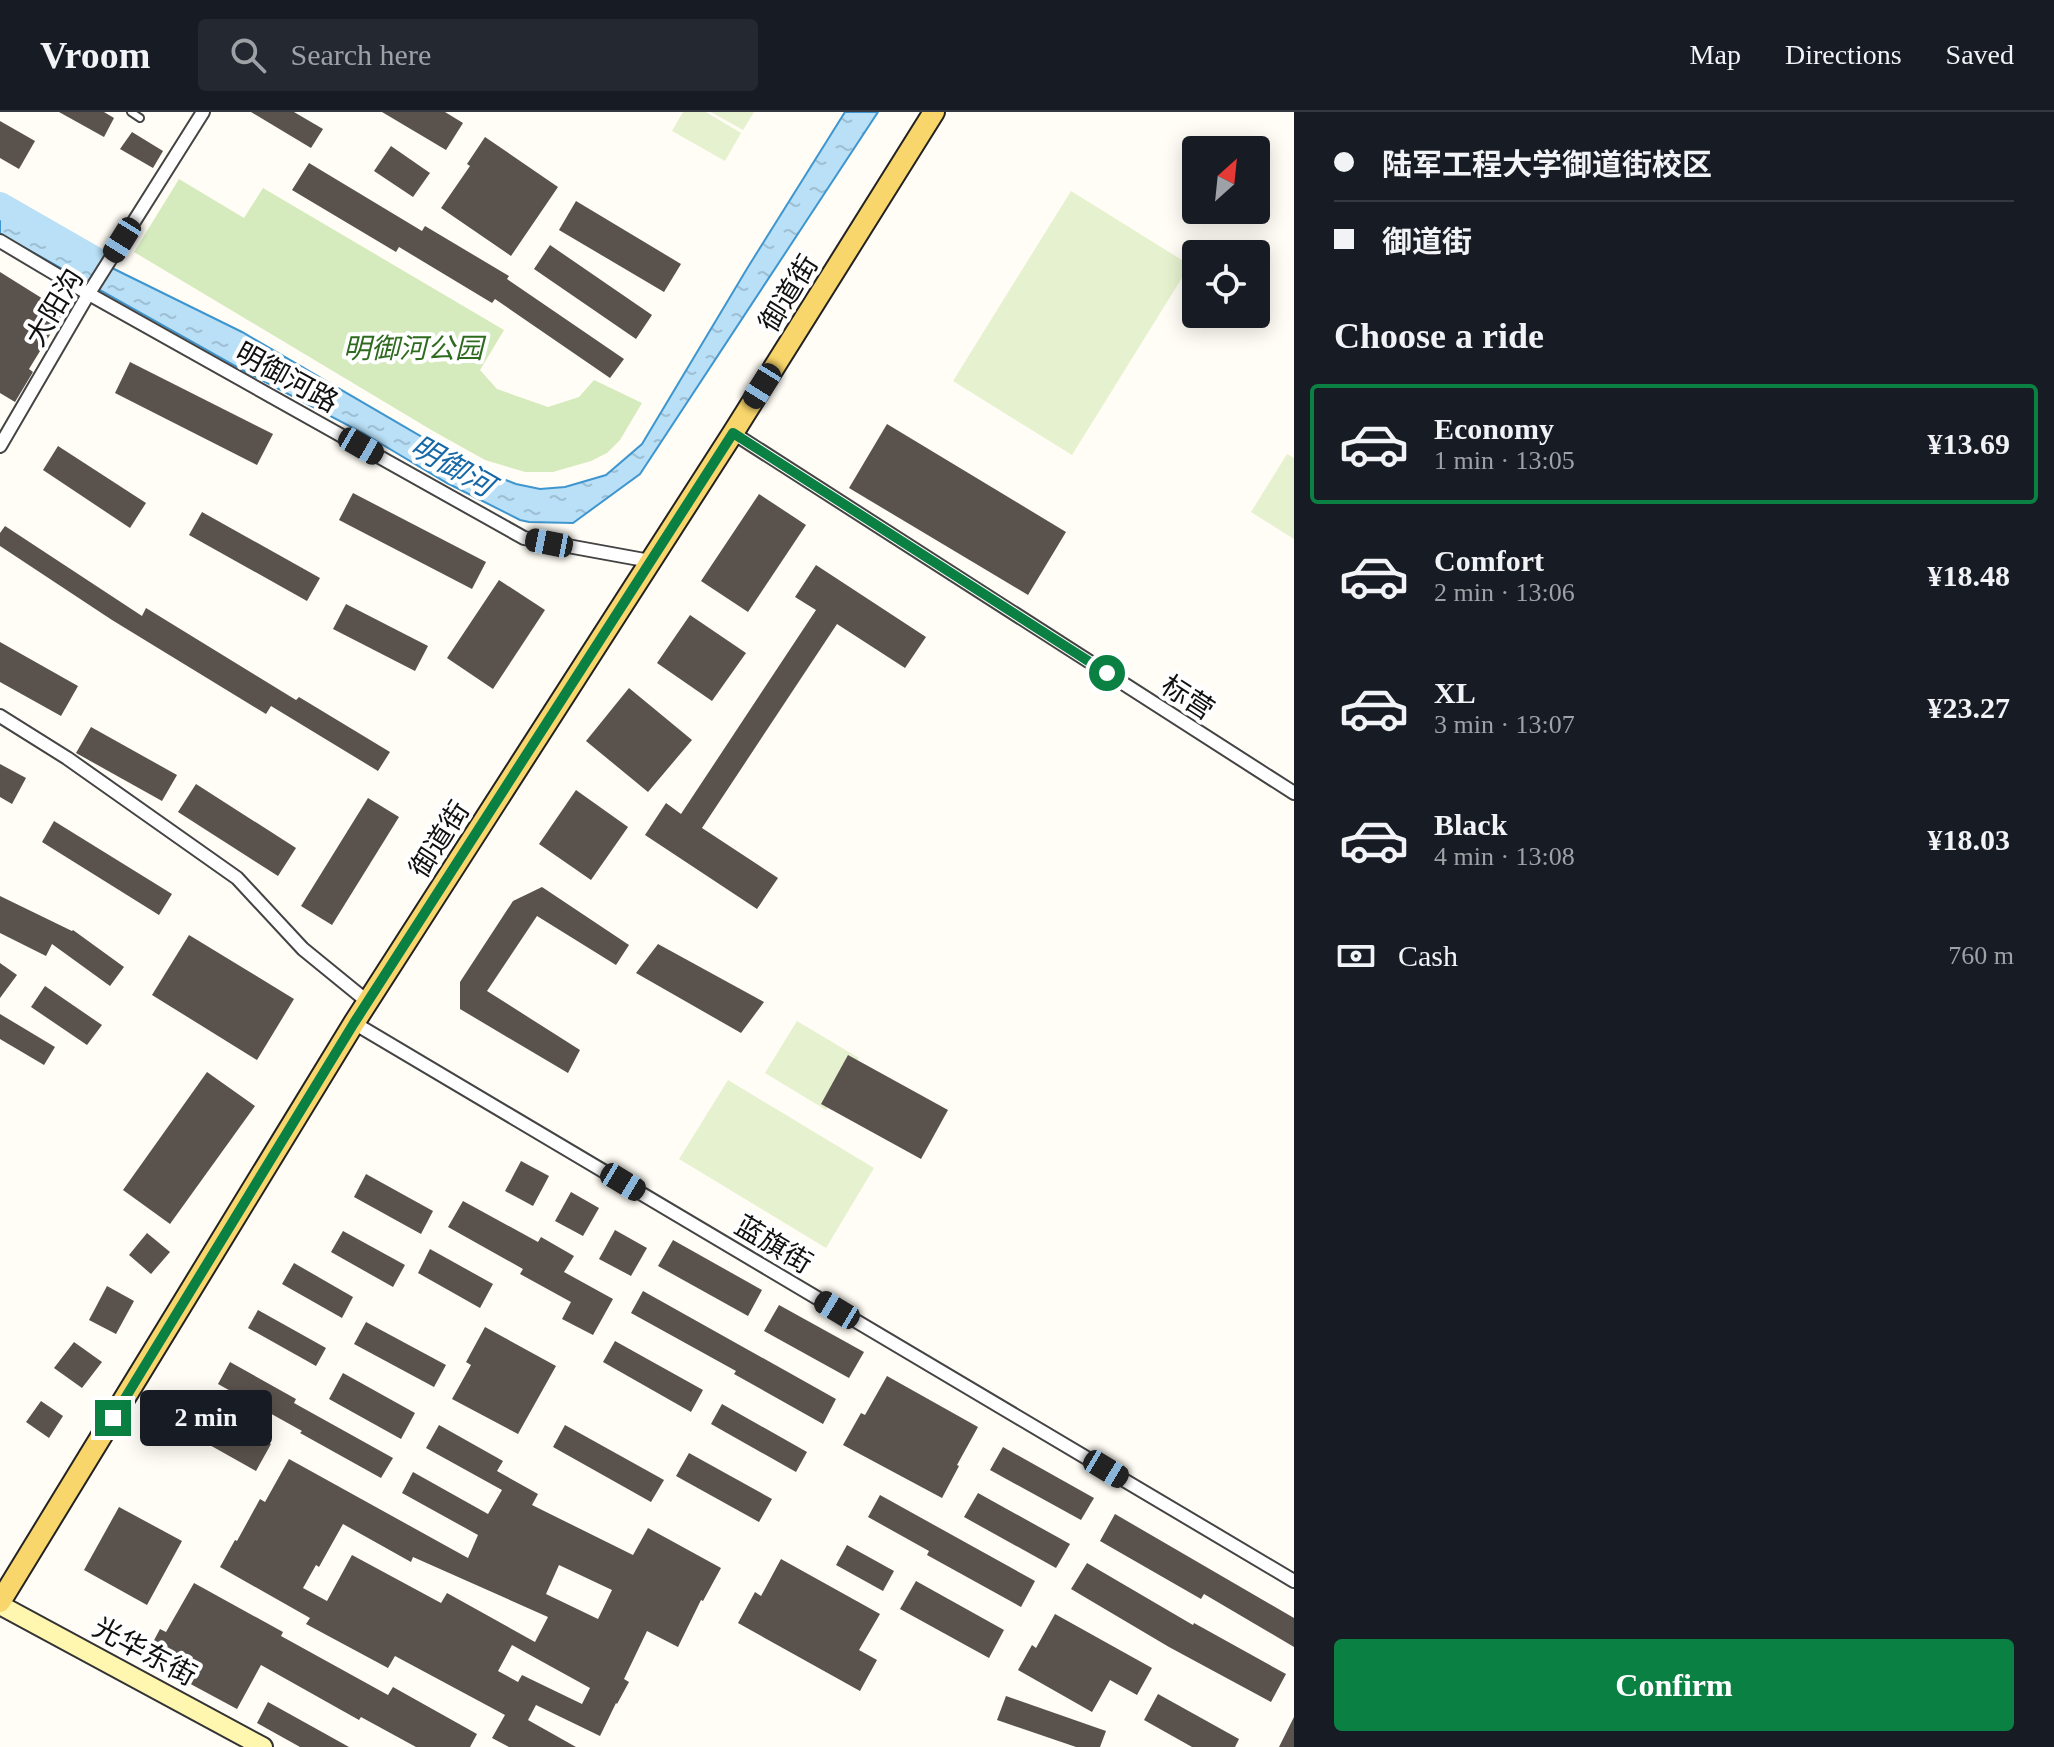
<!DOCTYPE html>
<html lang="en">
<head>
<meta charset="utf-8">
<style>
	:root { --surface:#171b24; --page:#242831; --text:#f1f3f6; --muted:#9ea1a6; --line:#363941; --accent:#0b8043 }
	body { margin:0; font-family:"Times New Roman","Noto Sans SC",serif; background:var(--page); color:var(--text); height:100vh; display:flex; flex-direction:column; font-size:30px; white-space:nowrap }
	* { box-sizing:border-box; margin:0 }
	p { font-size:26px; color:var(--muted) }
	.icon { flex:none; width:44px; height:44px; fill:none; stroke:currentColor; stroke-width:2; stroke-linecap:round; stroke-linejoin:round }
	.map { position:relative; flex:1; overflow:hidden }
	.panel { display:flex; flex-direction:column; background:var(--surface); width:760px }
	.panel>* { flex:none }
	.banner { display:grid; align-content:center; height:176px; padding:0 40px; background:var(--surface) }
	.needle { width:52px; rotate:27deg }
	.buttons { position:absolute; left:1182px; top:24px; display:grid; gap:16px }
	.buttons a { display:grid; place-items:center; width:88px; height:88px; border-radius:8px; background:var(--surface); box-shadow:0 4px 20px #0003; font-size:40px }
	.end { position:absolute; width:36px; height:36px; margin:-18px; border:10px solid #0b8043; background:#fff; box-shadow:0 0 0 4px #fff }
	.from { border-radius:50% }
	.bubble { position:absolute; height:56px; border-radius:8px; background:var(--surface); box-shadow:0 4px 20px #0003; font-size:26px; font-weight:800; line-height:56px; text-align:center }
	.car { position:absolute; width:24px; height:48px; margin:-24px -12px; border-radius:10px; box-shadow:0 0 6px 2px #0007; background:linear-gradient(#222 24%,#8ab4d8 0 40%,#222 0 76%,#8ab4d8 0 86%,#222 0) }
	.banner b { display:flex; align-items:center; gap:28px; height:76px; font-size:30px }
	.banner b+b { border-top:2px solid var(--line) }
	.banner i { width:20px; height:20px; background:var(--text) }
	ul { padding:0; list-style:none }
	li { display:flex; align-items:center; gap:24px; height:120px; margin:0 16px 12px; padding:0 24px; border:4px solid transparent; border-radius:8px }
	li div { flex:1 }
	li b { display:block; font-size:30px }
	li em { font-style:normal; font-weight:800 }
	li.on { border-color:var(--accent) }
	li>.icon { width:72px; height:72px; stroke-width:1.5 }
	h2 { padding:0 40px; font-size:36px; line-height:96px }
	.pay { display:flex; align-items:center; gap:20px; height:88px; padding:0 40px; font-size:30px }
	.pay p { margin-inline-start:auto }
	.primary-button { display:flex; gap:16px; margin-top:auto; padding:16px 40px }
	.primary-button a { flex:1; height:92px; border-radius:8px; background:var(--accent); color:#fff; font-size:32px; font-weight:800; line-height:92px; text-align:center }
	header { display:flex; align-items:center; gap:48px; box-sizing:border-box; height:112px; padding:0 40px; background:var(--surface); border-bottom:2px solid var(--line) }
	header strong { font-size:38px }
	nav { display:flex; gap:44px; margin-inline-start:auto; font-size:28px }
	.search { width:560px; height:72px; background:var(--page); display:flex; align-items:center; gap:20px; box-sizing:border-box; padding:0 28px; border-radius:8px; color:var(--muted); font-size:30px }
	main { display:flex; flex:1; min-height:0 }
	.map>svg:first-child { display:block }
</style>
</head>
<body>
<header>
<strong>Vroom</strong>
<div class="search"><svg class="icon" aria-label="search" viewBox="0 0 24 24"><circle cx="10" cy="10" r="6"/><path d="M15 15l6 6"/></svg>Search here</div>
<nav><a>Map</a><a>Directions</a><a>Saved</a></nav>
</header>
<main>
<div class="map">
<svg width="1294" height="1635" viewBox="0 0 1294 1635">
	<defs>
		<pattern id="water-ripples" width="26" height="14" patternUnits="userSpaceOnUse" patternTransform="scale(2)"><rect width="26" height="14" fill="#b9e0f7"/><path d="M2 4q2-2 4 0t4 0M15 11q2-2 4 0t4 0" fill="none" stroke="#9ebfd3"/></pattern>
	</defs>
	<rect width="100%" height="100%" fill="#fffdf5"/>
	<!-- grass -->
	<path fill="#d5ebbd" d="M179 67 244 106 263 76 504 218 480 258 497 277 548 295 579 285 594 268 642 291 620 328 607 341 591 349 553 360H525L485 348 433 319 134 140Z"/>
	<!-- pitch -->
	<g fill="#e6f2cf">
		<path d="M683 0H706L741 21 725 49 672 19Z"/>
		<path d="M711 0H754L743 18Z"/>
		<path d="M1071 79 1190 153 1072 343 953 269Z"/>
		<path d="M1287 342 1294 346V427L1251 400Z"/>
		<path d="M797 909 859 946 826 998 765 961Z"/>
		<path d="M728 968 874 1056 826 1136 679 1047Z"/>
	</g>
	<!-- water -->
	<path fill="url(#water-ripples)" stroke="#3f96cf" stroke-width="2" d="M845 0H878L640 362 573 411 529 410 520 408 447 371 363 321 248 261 0 122V95L106 153 242 220 448 340 498 365 516 372 540 377 565 375 606 363 642 332 748 155Z"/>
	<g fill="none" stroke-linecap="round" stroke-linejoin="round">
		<!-- river -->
		<path stroke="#b9e0f7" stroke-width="26" d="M0 93 101 151"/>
	</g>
	<!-- building -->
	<g fill="#5a524d" fill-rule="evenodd">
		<path d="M59 0H104L114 6 104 25Z"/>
		<path d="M251 0H294L323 17 311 36Z"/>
		<path d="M382 0H445L463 11 446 38Z"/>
		<path d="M0 9 35 29 19 57 0 46Z"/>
		<path d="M132 20 163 39 153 56 120 37Z"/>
		<path d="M485 25 558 75 511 144 441 96 470 54 467 52Z"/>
		<path d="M391 34 430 61 413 85 374 59Z"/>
		<path d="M309 51 422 119 425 114 509 164 507 167 624 247 610 266 495 187 492 191 399 135 396 140 292 78Z"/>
		<path d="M576 89 681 152 664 180 559 118Z"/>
		<path d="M550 133 652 203 636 227 534 157Z"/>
		<path d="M0 160 64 200 29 257 33 260 15 290 0 281Z"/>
		<path d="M130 250 273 322 257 353 115 281Z"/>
		<path d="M887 312 1066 420 1028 483 849 376Z"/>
		<path d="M58 334 146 391 130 416 43 358Z"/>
		<path d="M353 381 486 450 472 477 339 408Z"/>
		<path d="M759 382 806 413 748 500 701 469Z"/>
		<path d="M202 400 320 466 307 489 189 423Z"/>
		<path d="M5 414 142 504 146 496 296 588 299 585 390 640 378 659 271 594 266 602 112 508 0 434V421Z"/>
		<path d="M816 453 926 525 905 556 837 512 702 716 778 766 757 797 645 723 666 691 681 702 816 498 795 485Z"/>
		<path d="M499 468 545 498 493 577 447 546Z"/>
		<path d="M346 492 428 534 415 559 333 517Z"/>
		<path d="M690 503 746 541 712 589 657 551Z"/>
		<path d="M0 530 78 574 61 604 0 570Z"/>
		<path d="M629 576 692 628 648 680 586 629Z"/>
		<path d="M91 615 177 663 162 689 76 641Z"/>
		<path d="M0 652 26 666 12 692 0 685Z"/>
		<path d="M196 672 296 736 278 764 178 700Z"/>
		<path d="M576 678 628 715 591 768 539 732Z"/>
		<path d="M368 686 399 705 332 813 301 794Z"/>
		<path d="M54 709 172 782 159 803 42 730Z"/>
		<path d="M542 775 629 833 616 853 537 804 487 879 580 938 568 961 460 897V870L513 789Z"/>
		<path d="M0 784 72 819 73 818 124 855 110 874 52 832 46 844 0 821Z"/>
		<path d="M189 823 294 887 257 948 152 883Z"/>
		<path d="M658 832 764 890 741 921 636 861Z"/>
		<path d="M0 851 17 863 0 886Z"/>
		<path d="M45 874 102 913 87 933 31 895Z"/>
		<path d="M0 902 55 935 44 953 0 927Z"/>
		<path d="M848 943 948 998 921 1047 821 992Z"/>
		<path d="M207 960 255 994 170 1112 123 1078Z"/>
		<path d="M521 1049 549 1064 533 1094 505 1079Z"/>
		<path d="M366 1062 433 1099 421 1122 354 1085Z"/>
		<path d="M571 1080 599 1096 583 1124 555 1109Z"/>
		<path d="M463 1089 538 1130 541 1125 574 1144 564 1160 613 1187 593 1223 562 1207 571 1190 520 1162 523 1157 448 1115Z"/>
		<path d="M615 1118 647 1136 631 1164 599 1147Z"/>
		<path d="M343 1119 405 1153 393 1175 331 1140Z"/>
		<path d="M147 1121 170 1140 151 1162 129 1143Z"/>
		<path d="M673 1128 762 1178 748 1204 658 1154Z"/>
		<path d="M430 1137 493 1172 480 1196 418 1161Z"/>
		<path d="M294 1151 353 1185 342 1206 282 1172Z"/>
		<path d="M107 1174 134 1189 116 1222 89 1208Z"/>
		<path d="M643 1179 836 1287 823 1312 734 1262 736 1259 631 1201Z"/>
		<path d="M779 1193 864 1240 849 1266 764 1219Z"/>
		<path d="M258 1198 326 1236 316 1254 248 1216Z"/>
		<path d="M366 1210 446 1253 434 1275 354 1232Z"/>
		<path d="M485 1215 556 1254 518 1322 452 1287 471 1253 466 1250Z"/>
		<path d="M615 1229 703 1278 691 1300 603 1250Z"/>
		<path d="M74 1230 102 1250 82 1276 54 1256Z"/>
		<path d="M230 1250 296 1287 294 1291 393 1346 381 1366 300 1321 302 1319 218 1272Z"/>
		<path d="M343 1261 415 1301 401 1327 329 1287Z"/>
		<path d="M887 1264 978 1315 957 1353 959 1354 942 1386 843 1333 861 1301 865 1303Z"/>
		<path d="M41 1289 63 1304 49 1326 26 1310Z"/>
		<path d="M197 1291 271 1332 256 1359 183 1318Z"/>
		<path d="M722 1292 807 1340 796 1360 711 1312Z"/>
		<path d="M439 1313 503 1349 497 1359 538 1382 532 1393 633 1443 648 1416 721 1456 703 1489 701 1488 678 1535 647 1519 624 1567 629 1570 617 1592 616 1591 600 1624 536 1593 528 1608 576 1635H509L492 1626 505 1603 395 1544 388 1556 306 1512 310 1506 220 1455 235 1428 237 1429 260 1387 265 1390 289 1347 468 1446 478 1423 402 1381 413 1360 488 1402 502 1378 426 1336ZM343 1412 411 1450 413 1445 548 1505 535 1530 447 1481 441 1491 352 1443 327 1489 303 1476 316 1453 319 1455ZM559 1453 612 1478 598 1507 546 1482ZM512 1533 590 1576 582 1592 522 1563 518 1570 498 1559Z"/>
		<path d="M565 1313 664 1368 651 1390 553 1335Z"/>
		<path d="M1003 1335 1094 1386 1081 1408 990 1358Z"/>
		<path d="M689 1341 772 1387 759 1410 676 1364Z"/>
		<path d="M978 1381 1070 1432 1056 1456 964 1405Z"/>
		<path d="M880 1383 1035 1469 1021 1495 927 1443 929 1439 868 1405Z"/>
		<path d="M119 1395 182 1429 147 1493 84 1458Z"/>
		<path d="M1115 1402 1294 1506V1535L1204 1482 1201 1487 1100 1429Z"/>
		<path d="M847 1433 894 1459 883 1479 836 1453Z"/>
		<path d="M781 1447 880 1502 859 1538 877 1548 860 1579 738 1511 755 1480 761 1484Z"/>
		<path d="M1087 1451 1193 1513 1194 1511 1286 1562 1271 1590 1169 1535 1071 1477Z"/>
		<path d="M916 1469 1004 1518 989 1546 900 1497Z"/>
		<path d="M194 1471 283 1520 281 1524 388 1583 393 1575 477 1622 470 1635H416L361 1605 359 1608 261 1553 237 1597 144 1547 160 1517 166 1520Z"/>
		<path d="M1055 1502 1152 1556 1137 1583 1110 1568 1092 1600 1018 1558 1032 1533 1036 1536Z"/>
		<path d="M1158 1582 1239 1627 1235 1635H1192L1144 1608Z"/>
		<path d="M1006 1584 1106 1619 1100 1635H1076L997 1608Z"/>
		<path d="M268 1590 349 1635H300L257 1611Z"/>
		<path d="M1294 1605V1635H1279Z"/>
	</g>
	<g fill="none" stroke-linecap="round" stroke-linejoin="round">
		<!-- lane casing -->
		<g stroke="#444" stroke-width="10">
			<path id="lane" d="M131 0 140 6"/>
		</g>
		<!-- street casing -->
		<g stroke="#444" stroke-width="16">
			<g id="street">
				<path d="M0 129 89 182 524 426 650 449"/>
				<path d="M733 321 1294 681"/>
				<path d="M0 334 89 181 203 0"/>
				<path d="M0 604 67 646 237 766 303 837 368 890"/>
				<path d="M354 911 1294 1469"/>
			</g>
		</g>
		<!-- secondary casing -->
		<g stroke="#333" stroke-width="22">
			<path id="secondary" d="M0 1493 263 1635"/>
		</g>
		<!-- primary casing -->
		<g stroke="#222" stroke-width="24">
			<path id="primary" d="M0 1490 354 911 733 321 934 0"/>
		</g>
		<!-- lane -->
		<use href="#lane" stroke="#fff" stroke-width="6"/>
		<!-- street -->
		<use href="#street" stroke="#fff" stroke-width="12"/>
		<!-- secondary -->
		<use href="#secondary" stroke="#fff6b0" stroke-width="18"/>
		<!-- primary -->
		<use href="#primary" stroke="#f9d66b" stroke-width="20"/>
	</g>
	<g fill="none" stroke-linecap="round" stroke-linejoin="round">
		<!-- route -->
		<path stroke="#0b8043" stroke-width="10" d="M113 1306 354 911 733 321 1107 561"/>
	</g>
	<g text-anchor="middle" stroke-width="8" stroke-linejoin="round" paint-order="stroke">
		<!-- street labels -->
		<g font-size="28" fill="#111" stroke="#fff">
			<text transform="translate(788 181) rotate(-58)" y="10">御道街</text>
			<text transform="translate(54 195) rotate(-59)" y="10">大阳沟</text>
			<text transform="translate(287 265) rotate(29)" y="10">明御河路</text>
			<text transform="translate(1188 585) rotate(33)" y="10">标营</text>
			<text transform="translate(439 727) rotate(-57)" y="10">御道街</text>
			<text transform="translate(774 1132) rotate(31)" y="10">蓝旗街</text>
			<text transform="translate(145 1539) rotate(28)" y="10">光华东街</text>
		</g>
		<!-- park labels -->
		<g font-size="28" font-style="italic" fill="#2f6b1f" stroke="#fff">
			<text x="413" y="246">明御河公园</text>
		</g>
		<!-- water labels -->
		<g font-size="30" font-style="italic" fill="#1768a6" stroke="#fff">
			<text transform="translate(452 354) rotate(30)" y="10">明御河</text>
		</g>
	</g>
</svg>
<div class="buttons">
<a><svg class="needle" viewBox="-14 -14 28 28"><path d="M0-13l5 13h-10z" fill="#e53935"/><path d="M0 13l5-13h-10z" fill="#9ea1a6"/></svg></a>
<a><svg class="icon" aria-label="locate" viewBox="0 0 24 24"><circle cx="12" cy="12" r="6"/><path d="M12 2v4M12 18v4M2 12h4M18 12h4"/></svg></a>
</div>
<i class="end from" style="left:1107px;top:561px"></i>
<i class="end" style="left:113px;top:1306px"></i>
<div class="bubble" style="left:140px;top:1278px;width:132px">2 min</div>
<i class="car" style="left:122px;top:128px;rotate:212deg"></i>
<i class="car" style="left:762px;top:274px;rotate:212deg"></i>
<i class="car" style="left:361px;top:334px;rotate:120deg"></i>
<i class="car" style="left:549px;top:431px;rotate:281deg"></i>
<i class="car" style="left:623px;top:1070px;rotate:121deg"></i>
<i class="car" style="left:837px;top:1198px;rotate:301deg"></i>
<i class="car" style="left:1106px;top:1357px;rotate:121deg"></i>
</div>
<section class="panel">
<div class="banner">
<b><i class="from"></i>陆军工程大学御道街校区</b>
<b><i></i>御道街</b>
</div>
<h2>Choose a ride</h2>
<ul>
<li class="on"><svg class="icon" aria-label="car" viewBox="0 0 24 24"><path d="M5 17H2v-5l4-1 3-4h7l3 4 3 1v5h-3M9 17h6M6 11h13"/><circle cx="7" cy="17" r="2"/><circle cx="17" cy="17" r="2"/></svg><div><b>Economy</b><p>1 min · 13:05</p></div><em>¥13.69</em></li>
<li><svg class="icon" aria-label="car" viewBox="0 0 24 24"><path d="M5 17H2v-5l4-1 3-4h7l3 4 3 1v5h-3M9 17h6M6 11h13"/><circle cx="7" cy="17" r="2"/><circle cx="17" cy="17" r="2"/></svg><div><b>Comfort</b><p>2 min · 13:06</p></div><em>¥18.48</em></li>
<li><svg class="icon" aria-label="car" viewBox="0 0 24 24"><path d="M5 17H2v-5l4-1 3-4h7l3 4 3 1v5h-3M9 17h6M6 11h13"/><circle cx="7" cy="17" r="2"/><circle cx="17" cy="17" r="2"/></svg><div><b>XL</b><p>3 min · 13:07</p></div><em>¥23.27</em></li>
<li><svg class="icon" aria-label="car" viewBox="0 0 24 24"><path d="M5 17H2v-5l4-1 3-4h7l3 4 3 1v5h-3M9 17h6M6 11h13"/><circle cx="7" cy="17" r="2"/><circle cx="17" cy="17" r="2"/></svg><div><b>Black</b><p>4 min · 13:08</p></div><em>¥18.03</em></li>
</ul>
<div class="pay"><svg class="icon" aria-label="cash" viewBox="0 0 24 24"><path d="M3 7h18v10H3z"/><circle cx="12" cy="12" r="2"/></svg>Cash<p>760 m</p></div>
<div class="primary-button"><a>Confirm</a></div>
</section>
</main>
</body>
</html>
